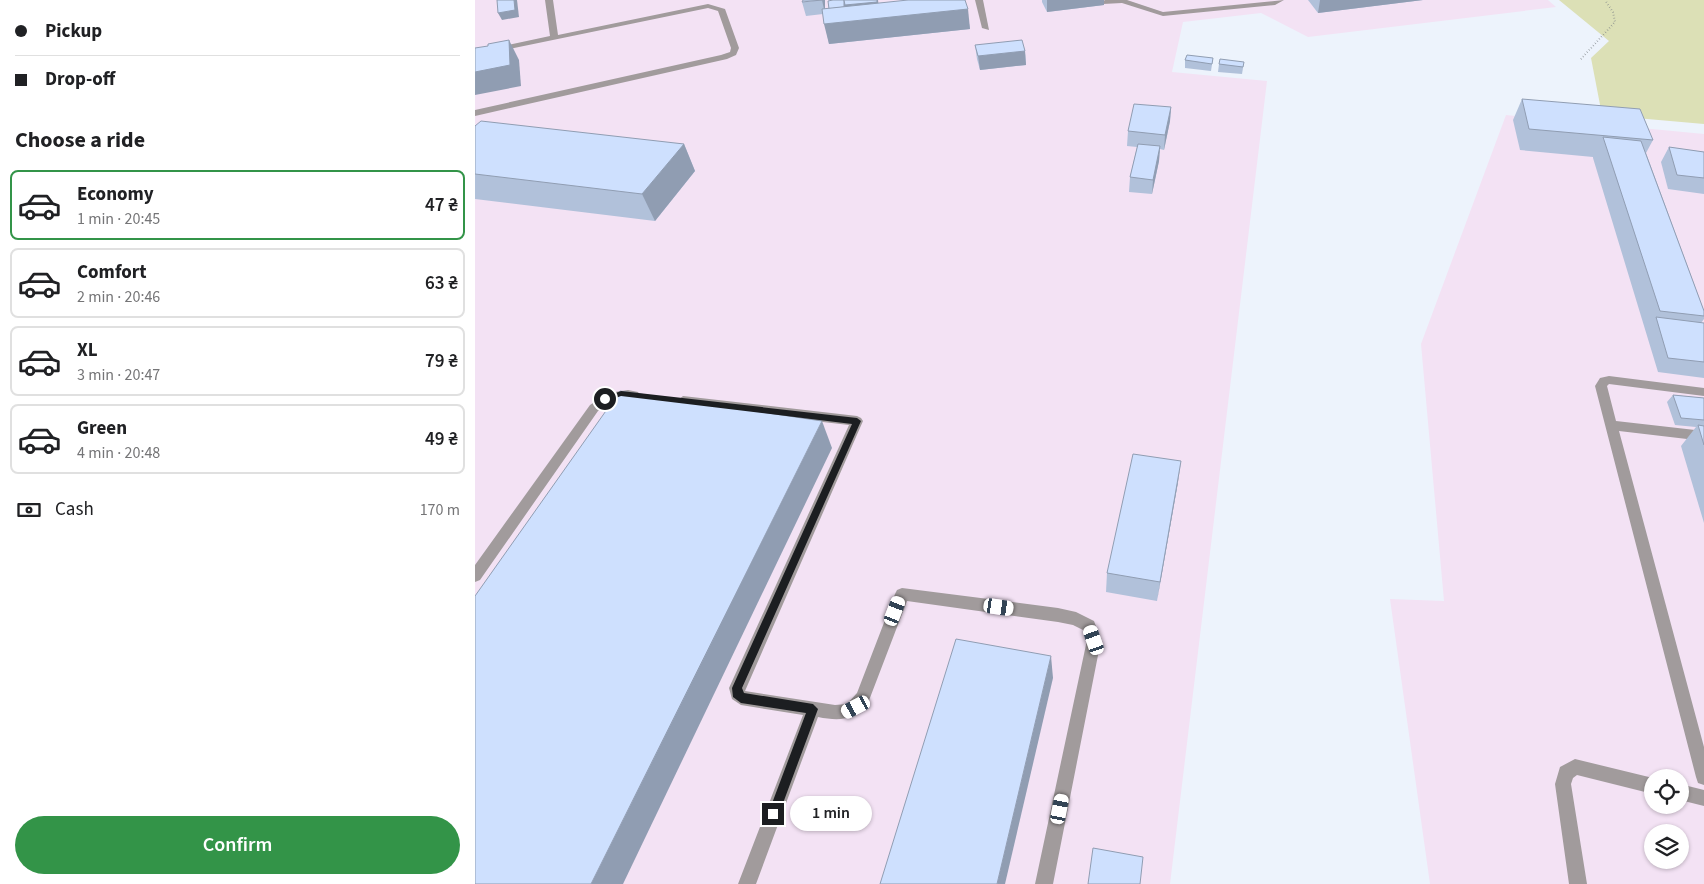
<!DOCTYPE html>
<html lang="en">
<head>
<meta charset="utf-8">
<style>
	:root { --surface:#fff; --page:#f6f6f6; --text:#202124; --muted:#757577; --line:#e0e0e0; --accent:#339448 }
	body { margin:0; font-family:"Source Sans 3",sans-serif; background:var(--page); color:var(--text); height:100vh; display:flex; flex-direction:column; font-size:19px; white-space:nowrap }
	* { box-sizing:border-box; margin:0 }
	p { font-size:16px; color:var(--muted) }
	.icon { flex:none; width:28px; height:28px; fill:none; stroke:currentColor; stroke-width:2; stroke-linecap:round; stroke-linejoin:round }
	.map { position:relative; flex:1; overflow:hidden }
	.drawer { display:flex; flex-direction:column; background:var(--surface); width:475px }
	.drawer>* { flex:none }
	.top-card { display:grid; align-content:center; height:110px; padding:0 15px; background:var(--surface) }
	.buttons { position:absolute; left:1169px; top:769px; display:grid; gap:10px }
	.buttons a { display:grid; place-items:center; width:45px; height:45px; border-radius:50%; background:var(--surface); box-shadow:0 1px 4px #0004; font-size:25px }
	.end { position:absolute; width:22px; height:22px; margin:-11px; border:6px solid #1c1e21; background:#fff; box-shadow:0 0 0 2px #fff }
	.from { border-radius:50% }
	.bubble { position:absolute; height:35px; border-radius:18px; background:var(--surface); box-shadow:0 1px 4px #0004; font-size:16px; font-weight:600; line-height:35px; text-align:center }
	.car { position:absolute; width:15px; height:30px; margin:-15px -8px; border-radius:6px; box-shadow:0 0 4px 1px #0007; background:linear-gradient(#fff 24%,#345 0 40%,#fff 0 76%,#345 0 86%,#fff 0) }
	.top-card b { display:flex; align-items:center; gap:18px; height:48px; font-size:19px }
	.top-card b+b { border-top:1px solid var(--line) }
	.top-card i { width:12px; height:12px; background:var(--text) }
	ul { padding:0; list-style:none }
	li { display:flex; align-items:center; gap:15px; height:70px; margin:0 10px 8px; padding:0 5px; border:2px solid var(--line); border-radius:8px }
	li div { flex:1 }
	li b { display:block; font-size:19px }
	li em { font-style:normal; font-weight:600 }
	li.active { border-color:var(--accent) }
	li>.icon { width:45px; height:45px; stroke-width:1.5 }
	h2 { padding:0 15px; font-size:22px; line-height:60px }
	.pay { display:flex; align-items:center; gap:12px; height:55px; padding:0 15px; font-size:19px }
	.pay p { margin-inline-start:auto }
	.primary-button { display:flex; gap:10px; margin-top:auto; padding:10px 15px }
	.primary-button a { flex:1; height:58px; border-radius:30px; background:var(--accent); color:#fff; font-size:20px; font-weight:600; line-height:58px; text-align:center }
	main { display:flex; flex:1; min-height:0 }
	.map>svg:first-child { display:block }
</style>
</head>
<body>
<main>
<section class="drawer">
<div class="top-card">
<b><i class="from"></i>Pickup</b>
<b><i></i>Drop-off</b>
</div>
<h2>Choose a ride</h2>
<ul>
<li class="active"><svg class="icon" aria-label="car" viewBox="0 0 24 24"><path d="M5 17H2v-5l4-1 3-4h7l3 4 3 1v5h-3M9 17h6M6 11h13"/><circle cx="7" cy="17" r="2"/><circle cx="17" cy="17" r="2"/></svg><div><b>Economy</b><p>1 min · 20:45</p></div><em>47 ₴</em></li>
<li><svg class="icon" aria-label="car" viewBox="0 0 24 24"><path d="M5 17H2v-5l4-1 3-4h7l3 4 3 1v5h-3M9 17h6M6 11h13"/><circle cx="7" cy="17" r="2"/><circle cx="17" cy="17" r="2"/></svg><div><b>Comfort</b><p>2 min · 20:46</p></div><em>63 ₴</em></li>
<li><svg class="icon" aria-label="car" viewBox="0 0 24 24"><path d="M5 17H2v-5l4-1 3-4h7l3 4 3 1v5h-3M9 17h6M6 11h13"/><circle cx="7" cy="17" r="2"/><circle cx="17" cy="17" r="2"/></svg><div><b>XL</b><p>3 min · 20:47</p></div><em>79 ₴</em></li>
<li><svg class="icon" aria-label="car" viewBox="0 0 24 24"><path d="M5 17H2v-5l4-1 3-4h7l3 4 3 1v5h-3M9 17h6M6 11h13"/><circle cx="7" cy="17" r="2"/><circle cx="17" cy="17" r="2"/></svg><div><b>Green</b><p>4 min · 20:48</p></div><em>49 ₴</em></li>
</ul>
<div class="pay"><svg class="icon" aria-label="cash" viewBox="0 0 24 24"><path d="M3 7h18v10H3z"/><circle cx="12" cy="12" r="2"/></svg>Cash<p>170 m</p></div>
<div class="primary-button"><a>Confirm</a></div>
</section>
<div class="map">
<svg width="1229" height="884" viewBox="0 0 1229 884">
	<rect width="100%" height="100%" fill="#edf3fc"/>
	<!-- industrial -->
	<g fill="#f3e2f4" fill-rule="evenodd">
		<path d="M0 0H1073L1081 7 833 37 786 13 708 22 697 72 792 81 695 884H0Z"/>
		<path d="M1031 115 1229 134V884H955L915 599 969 601 946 344ZM1178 778H1205V805H1178ZM1178 832H1205V860H1178Z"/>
	</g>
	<!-- green -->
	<path fill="#dce0b6" d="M1084 0H1229V124L1127 115 1116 58 1134 41Z"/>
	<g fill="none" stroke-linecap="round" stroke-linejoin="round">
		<!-- path -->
		<path stroke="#7c8085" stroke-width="2" stroke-dasharray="0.5 2.5" stroke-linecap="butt" d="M1106 59 1140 22 1138 12 1130 0"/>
		<!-- service -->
		<g fill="#a19b9c" fill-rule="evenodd">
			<path d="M70 0H78L83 35 233 4 250 9 264 48 261 55 252 59 0 116V110L246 55 255 52 256 48 243 11 233 8 0 56V52L75 36Z"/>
			<path d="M500 0H508L514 30 507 28Z"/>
			<path d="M630 0H652L688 12 809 0 800 5 688 16 647 3 628 4 627 2Z"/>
			<path d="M1134 376 1229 388V396L1134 384 1132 386 1141 421 1229 431V441L1144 431 1229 747V785L1223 783 1221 777 1120 386 1125 378Z"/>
			<path d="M153 390 163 392 165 395 163 398 141 400 123 411 5 580 0 582V565L115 405 133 393Z"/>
			<path d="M208 396 382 416 386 418 388 421 270 691 360 705 372 704 382 693 420 594 422 590 427 588 583 608 601 612 619 621 626 640 578 884H560L612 640 608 630 598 625 583 622 432 601 393 703C379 721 364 721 343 717L281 884H263L328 715 266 705 257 699 254 688 374 425 208 406 202 401Z"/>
			<path d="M1100 759 1178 778V794L1102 775 1098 778 1096 784 1112 884H1094L1080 784 1085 767Z"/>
			<path d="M1205 784 1229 790V806L1205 800Z"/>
		</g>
	</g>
	<!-- wall -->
	<g fill="#b1c1da">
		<path d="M350 0V9H354L369 0H403V4L432 1V0H490L495 29 354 44 348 14 331 16 327 2Z"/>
		<path d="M567 0H629V5L572 12 567 2Z"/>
		<path d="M833 0H948L843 13Z"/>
		<path d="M500 45 550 51 551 65 505 70 502 59Z"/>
		<path d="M738 58 736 71 710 68V60Z"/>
		<path d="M769 62 767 74 743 72 744 64Z"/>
		<path d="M1047 99 1178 140 1171 153 1229 311V319L1226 323H1229V378L1183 372 1118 158V157L1045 150 1038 120Z"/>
		<path d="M696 107 695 121 689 150 685 149 684 161 677 194 654 192 655 177 662 147 652 146 653 131Z"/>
		<path d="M0 126 209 144 220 171 180 221 0 199Z"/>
		<path d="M1194 147 1229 152V194L1193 189 1186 162Z"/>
		<path d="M1198 395 1229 398V523L1206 446 1221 427 1200 425 1192 402Z"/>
		<path d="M703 482 682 601 631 592 632 573Z"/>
	</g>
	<!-- shaded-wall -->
	<g fill="#909db2">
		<path d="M39 0H42L44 17 27 20 23 13Z"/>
		<path d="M347 0H350V14Z"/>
		<path d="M369 0H403L405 15 354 11Z"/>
		<path d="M572 0H629V5L572 12Z"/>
		<path d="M845 0H948L843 13Z"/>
		<path d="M493 9 495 29 354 44 349 24Z"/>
		<path d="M34 40 44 60 46 86 0 95V72Z"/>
		<path d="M550 51 551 65 505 70 503 56Z"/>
		<path d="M696 107 695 121 689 150 690 135Z"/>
		<path d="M209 144 220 171 180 221 167 194Z"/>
		<path d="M685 146 684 161 677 194 678 180Z"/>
		<path d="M347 421 357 448 148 884H116Z"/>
		<path d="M706 461 703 482 682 601 685 582Z"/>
		<path d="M576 656 578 678 530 884H522Z"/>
	</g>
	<!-- building -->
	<g fill="#cee0fe" stroke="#909db2">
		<path d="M22 0H39L40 10 23 13Z"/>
		<path d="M328 0H347L327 2Z"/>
		<path d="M358 0H369V7L354 9 353 1Z"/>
		<path d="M369 0H402V2L370 5Z"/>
		<path d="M433 0H490L493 9 349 24 347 9Z"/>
		<path d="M34 40 35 65 0 72V48L13 46V44Z"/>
		<path d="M547 40 550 51 503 56 500 45Z"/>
		<path d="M712 55 738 58 737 64 710 60Z"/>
		<path d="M745 59 769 62 768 67 744 64Z"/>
		<path d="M1047 99 1165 109 1178 140 1054 129Z"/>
		<path d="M659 104 696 107 690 135 653 131Z"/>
		<path d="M6 121 209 144 167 194 0 174V126Z"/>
		<path d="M1128 137 1166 141 1229 311V316L1185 311Z"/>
		<path d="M663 144 685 146 678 180 655 177Z"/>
		<path d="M1194 147 1229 152V178L1202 175Z"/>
		<path d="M1181 317 1229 323V362L1193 358Z"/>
		<path d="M145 391 347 421 116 884H0V596Z"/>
		<path d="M1198 395 1229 398V420L1206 418Z"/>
		<path d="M1223 425 1229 426V445Z"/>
		<path d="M658 454 706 461 685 582 632 573Z"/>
		<path d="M481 639 576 656 522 884H405Z"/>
		<path d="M618 848 668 857 665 884H613Z"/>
	</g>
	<!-- route -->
	<path fill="#1c1e21" d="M146 391 382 418 386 421 267 688 269 693 338 704 343 709 304 814 302 818 298 819 295 818 293 814 331 713 266 703 258 697 257 688 377 424 146 396 130 402 126 399Z"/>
</svg>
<div class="buttons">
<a><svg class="icon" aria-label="locate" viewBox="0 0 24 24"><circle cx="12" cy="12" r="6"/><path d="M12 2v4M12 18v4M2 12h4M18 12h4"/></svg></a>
<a><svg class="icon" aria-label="layers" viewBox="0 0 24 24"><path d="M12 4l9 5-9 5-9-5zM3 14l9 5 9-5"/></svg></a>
</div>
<i class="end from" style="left:130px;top:399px"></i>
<i class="end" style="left:298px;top:814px"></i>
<div class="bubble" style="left:315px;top:796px;width:82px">1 min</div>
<i class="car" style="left:524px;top:607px;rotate:98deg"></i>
<i class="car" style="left:420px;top:611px;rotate:21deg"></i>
<i class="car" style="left:619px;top:640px;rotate:341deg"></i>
<i class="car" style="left:381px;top:707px;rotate:242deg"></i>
<i class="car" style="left:585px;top:809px;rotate:11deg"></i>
</div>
</main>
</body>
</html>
